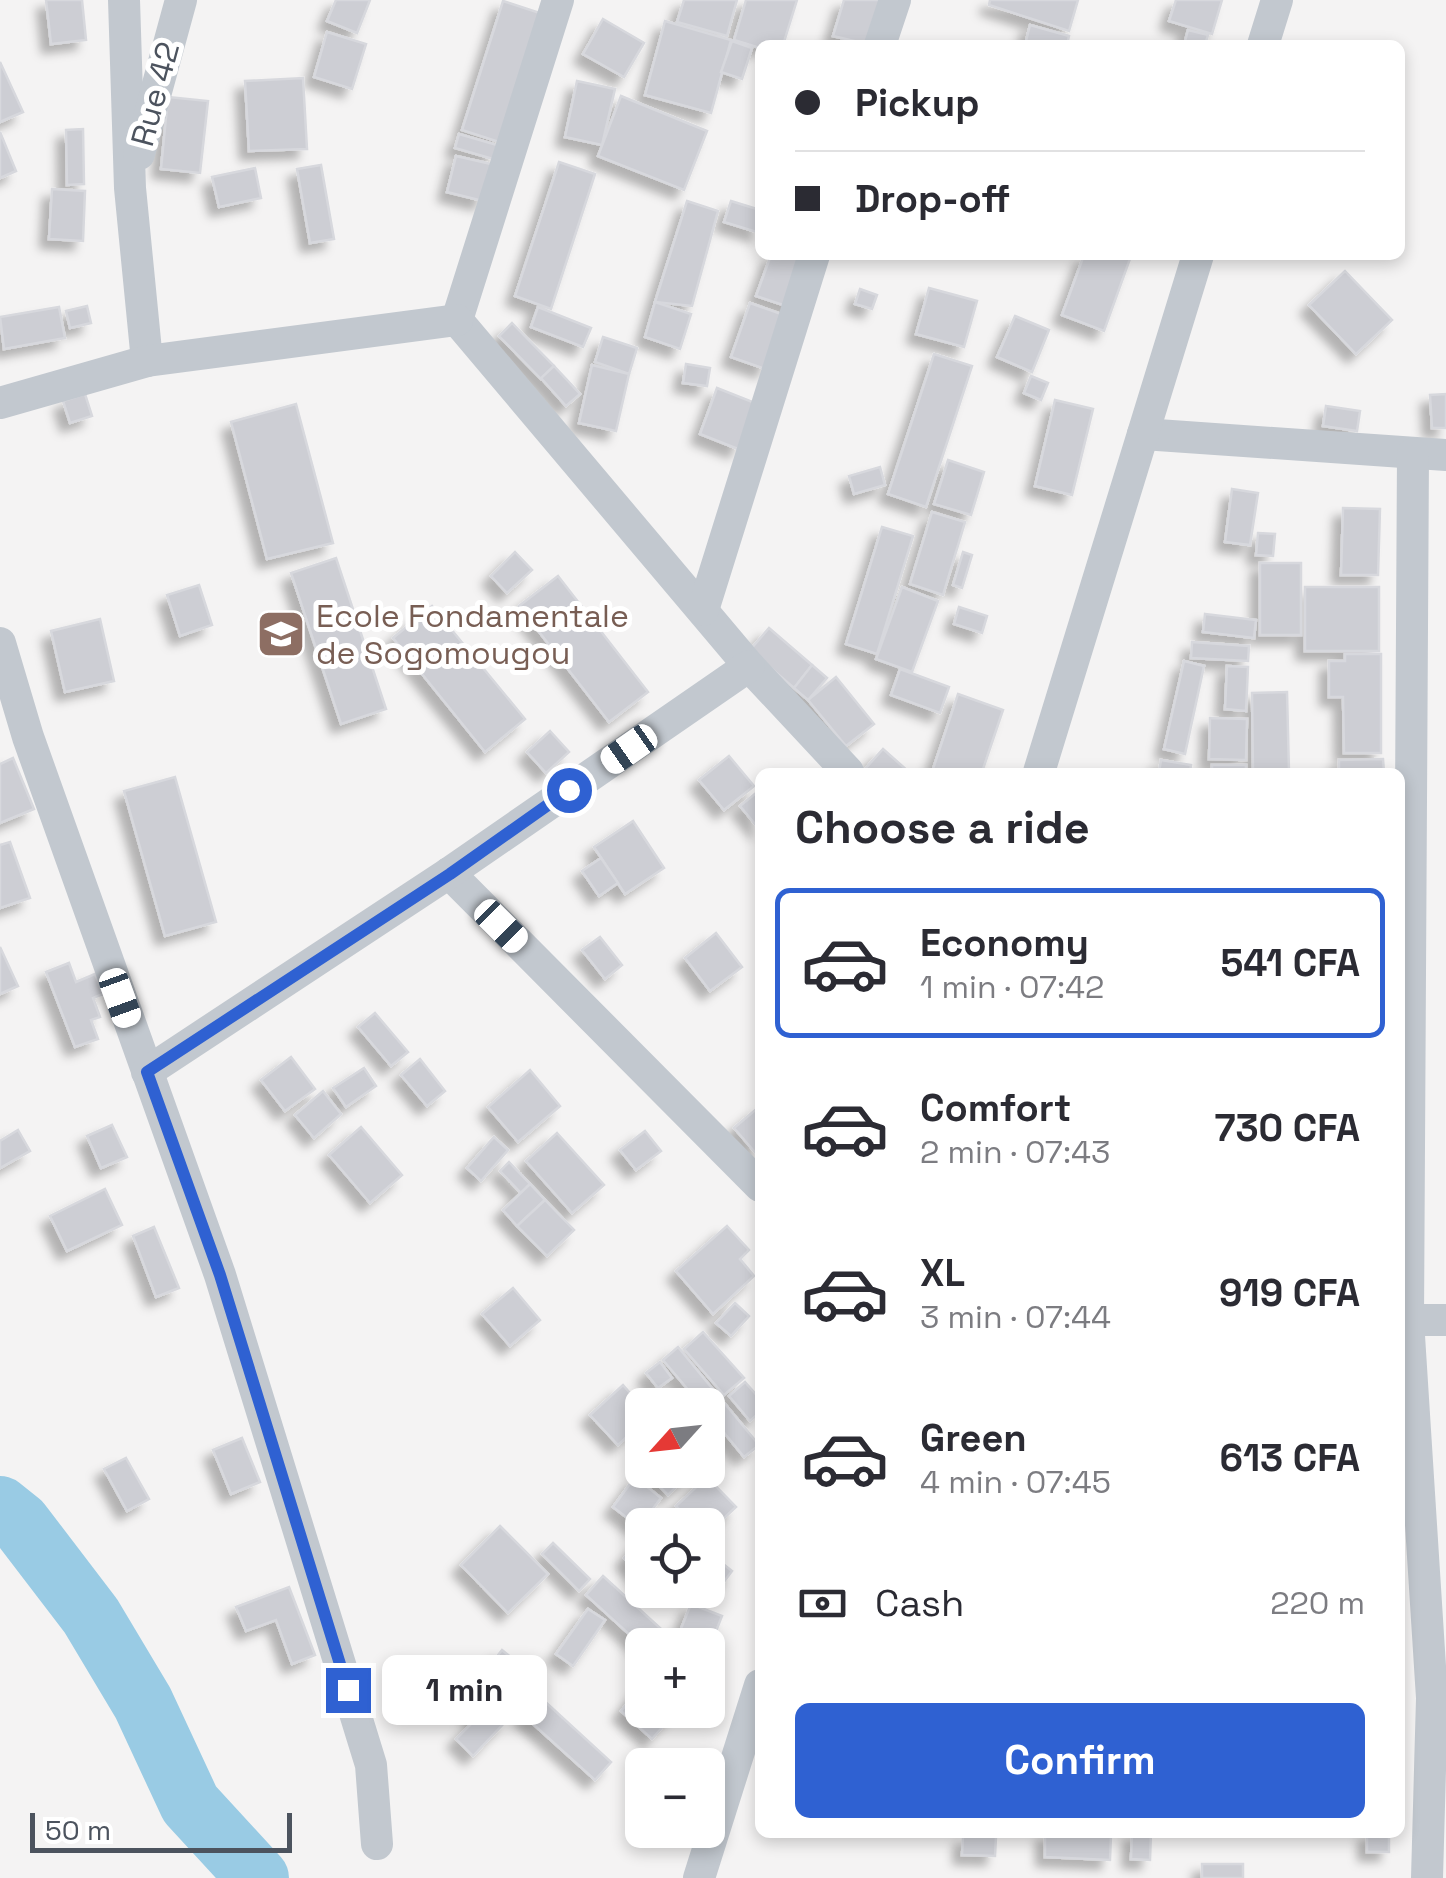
<!DOCTYPE html>
<html lang="en">
<head>
<meta charset="utf-8">
<style>
	:root { --surface:#fff; --page:#f7f7f7; --text:#2b2b33; --muted:#7c7c81; --line:#e1e1e2; --accent:#2f61d2 }
	body { margin:0; font-family:"Space Grotesk",sans-serif; background:var(--page); color:var(--text); height:100vh; display:flex; flex-direction:column; font-size:38px; white-space:nowrap }
	* { box-sizing:border-box; margin:0 }
	p { font-size:32px; color:var(--muted) }
	.icon { flex:none; width:55px; height:55px; fill:none; stroke:currentColor; stroke-width:2; stroke-linecap:round; stroke-linejoin:round }
	.map { position:relative; flex:1; overflow:hidden }
	.panel { position:absolute; left:755px; top:768px; width:650px; height:1070px; display:flex; flex-direction:column; background:var(--surface); border-radius:15px; box-shadow:0 5px 15px #0003 }
	.panel>* { flex:none }
	.top-card { position:absolute; left:755px; top:40px; width:650px; height:220px; border-radius:15px; box-shadow:0 5px 15px #0003; display:grid; align-content:center; height:220px; padding:0 40px; background:var(--surface) }
	.needle { width:65px; rotate:243deg }
	.tools { position:absolute; left:625px; top:1388px; display:grid; gap:20px }
	.tools a { display:grid; place-items:center; width:100px; height:100px; border-radius:15px; background:var(--surface); box-shadow:0 5px 15px #0003; font-size:50px }
	.scale { position:absolute; left:30px; bottom:25px; width:262px; box-sizing:border-box; padding-left:10px; border:5px solid #4c535e; border-top:0; font-size:28px; line-height:35px; white-space:nowrap; color:#4c535e; -webkit-text-stroke:8px #fff; paint-order:stroke }
	.end { position:absolute; width:45px; height:45px; margin:-22px; border:12px solid #2f61d2; background:#fff; box-shadow:0 0 0 5px #fff }
	.from { border-radius:50% }
	.bubble { position:absolute; height:70px; border-radius:15px; background:var(--surface); box-shadow:0 5px 15px #0003; font-size:32px; font-weight:800; line-height:70px; text-align:center }
	.car { position:absolute; width:30px; height:60px; margin:-30px -15px; border-radius:12px; box-shadow:0 0 8px 2px #0007; background:linear-gradient(#fff 24%,#345 0 40%,#fff 0 76%,#345 0 86%,#fff 0) }
	.top-card b { display:flex; align-items:center; gap:35px; height:95px; font-size:38px }
	.top-card b+b { border-top:2px solid var(--line) }
	.top-card i { width:25px; height:25px; background:var(--text) }
	ul { padding:0; list-style:none }
	li { display:flex; align-items:center; gap:30px; height:150px; margin:0 20px 15px; padding:0 20px; border:5px solid transparent; border-radius:15px }
	li div { flex:1 }
	li b { display:block; font-size:38px }
	li em { font-style:normal; font-weight:800 }
	li.active { border-color:var(--accent) }
	li>.icon { width:90px; height:90px; stroke-width:1.5 }
	h2 { padding:0 40px; font-size:45px; line-height:120px }
	.pay { display:flex; align-items:center; gap:25px; height:110px; padding:0 40px; font-size:38px }
	.pay p { margin-inline-start:auto }
	.button { display:flex; gap:20px; margin-top:auto; padding:20px 40px }
	.button a { flex:1; height:115px; border-radius:15px; background:var(--accent); color:#fff; font-size:40px; font-weight:800; line-height:115px; text-align:center }
	.map>svg:first-child { display:block }
</style>
</head>
<body>
<div class="map">
<svg width="1446" height="1878" viewBox="0 0 1446 1878">
	<defs>
		<filter id="shadow"><feDropShadow dx="-9" dy="9" stdDeviation="5" flood-color="#0004"/></filter>
	</defs>
	<rect width="100%" height="100%" fill="#f4f3f3"/>
	<g fill="none" stroke-linecap="round" stroke-linejoin="round">
		<!-- river -->
		<path stroke="#99cbe4" stroke-width="62" d="M0 1507 20 1523 91 1616 143 1703 190 1804 258 1878"/>
	</g>
	<!-- building -->
	<g fill="#cdced4" stroke="#d7d8dd" stroke-width="2.5" filter="url(#shadow)">
		<path d="M46 0H82L86 40 51 44Z"/>
		<path d="M336 0H370L357 33 327 21Z"/>
		<path d="M684 0H737L727 36 677 22Z"/>
		<path d="M746 0H797L783 45H760V48L734 40Z"/>
		<path d="M844 0H884L871 45 833 36Z"/>
		<path d="M990 0H1078L1069 31 989 5Z"/>
		<path d="M1176 0H1222L1212 34 1169 21Z"/>
		<path d="M503 1 543 14 502 143 462 130Z"/>
		<path d="M603 19 644 43 624 77 583 54Z"/>
		<path d="M665 21 731 40 711 113 645 95Z"/>
		<path d="M1030 25 1069 36 1067 45H1025Z"/>
		<path d="M1188 30 1208 35 1205 45H1184Z"/>
		<path d="M327 32 366 44 352 89 314 77Z"/>
		<path d="M732 41 752 48 742 79 721 72Z"/>
		<path d="M0 62 23 112 0 122Z"/>
		<path d="M303 78 307 149 249 151 245 81Z"/>
		<path d="M577 81 615 89 602 145 565 137Z"/>
		<path d="M621 96 707 131 684 190 598 156Z"/>
		<path d="M168 97 208 101 200 173 161 169Z"/>
		<path d="M83 129 84 184 67 185 66 130Z"/>
		<path d="M0 132 16 171 0 178Z"/>
		<path d="M459 134 497 145 493 159 455 148Z"/>
		<path d="M456 156 491 164 483 201 447 192Z"/>
		<path d="M559 162 595 174 551 309 515 296Z"/>
		<path d="M321 165 334 239 310 243 297 169Z"/>
		<path d="M255 168 261 198 219 207 212 177Z"/>
		<path d="M52 189 85 191 83 241 49 239Z"/>
		<path d="M687 201 718 211 692 306 655 302Z"/>
		<path d="M731 201 760 210V233L724 222Z"/>
		<path d="M771 255H824L804 312 756 296Z"/>
		<path d="M1084 255 1131 256 1104 331 1062 315Z"/>
		<path d="M1345 271 1392 320 1356 354 1309 305Z"/>
		<path d="M929 288 977 301 964 347 916 334Z"/>
		<path d="M860 289 877 295 872 309 855 304Z"/>
		<path d="M655 302 691 314 680 349 645 337Z"/>
		<path d="M750 303 784 315 765 369 731 357Z"/>
		<path d="M87 306 91 323 70 328 66 311Z"/>
		<path d="M59 307 65 338 4 349 0 317Z"/>
		<path d="M538 307 591 328 583 347 531 327Z"/>
		<path d="M1015 316 1049 330 1032 372 997 357Z"/>
		<path d="M512 323 554 366 541 379 499 336Z"/>
		<path d="M603 337 637 348 629 374 595 362Z"/>
		<path d="M934 354 972 366 926 507 888 494Z"/>
		<path d="M686 364 710 368 707 386 683 383Z"/>
		<path d="M592 365 629 374 616 431 579 423Z"/>
		<path d="M554 366 580 394 566 406 541 378Z"/>
		<path d="M1031 376 1048 383 1041 400 1024 393Z"/>
		<path d="M717 388 755 403 738 449 700 434Z"/>
		<path d="M85 394 92 416 70 423 63 401Z"/>
		<path d="M1446 394V428H1432L1430 395Z"/>
		<path d="M1055 400 1093 409 1072 495 1035 486Z"/>
		<path d="M296 404 333 543 267 559 231 422Z"/>
		<path d="M1326 406 1360 411 1357 431 1323 426Z"/>
		<path d="M948 460 984 472 971 515 934 504Z"/>
		<path d="M880 467 885 485 854 494 849 476Z"/>
		<path d="M1232 489 1258 493 1250 545 1225 542Z"/>
		<path d="M1343 508 1380 509 1378 575H1341Z"/>
		<path d="M932 512 965 522 943 595 910 584Z"/>
		<path d="M882 527 913 536 877 654 846 644Z"/>
		<path d="M1258 533 1275 534 1273 556 1256 555Z"/>
		<path d="M515 552 532 570 507 593 491 576Z"/>
		<path d="M963 552 972 555 962 588 953 585Z"/>
		<path d="M336 558 386 709 341 724 291 573Z"/>
		<rect x="1260" y="563" width="41" height="72"/>
		<path d="M558 576 648 692 609 722 519 606Z"/>
		<path d="M199 585 212 625 180 636 167 595Z"/>
		<path d="M902 587 938 601 912 672 876 659Z"/>
		<rect x="1305" y="587" width="74" height="64"/>
		<path d="M432 606 525 719 485 752 393 638Z"/>
		<path d="M959 607 987 616 982 633 954 624Z"/>
		<path d="M1205 614 1256 620 1254 638 1203 632Z"/>
		<path d="M100 619 114 681 65 692 51 631Z"/>
		<path d="M769 628 812 665 794 688 750 650Z"/>
		<path d="M1192 642 1249 646 1248 661 1191 658Z"/>
		<path d="M1345 654H1381V753H1344L1343 697H1329V661H1345Z"/>
		<path d="M1184 661 1204 666 1185 754 1164 749Z"/>
		<path d="M812 665 827 678 808 700 794 688Z"/>
		<path d="M1227 666 1248 667 1246 711 1225 709Z"/>
		<path d="M900 669 949 687 940 713 891 695Z"/>
		<path d="M836 677 874 724 846 746 808 700Z"/>
		<path d="M1287 692 1289 772H1253L1252 693Z"/>
		<path d="M958 694 1003 710 982 772H932Z"/>
		<path d="M1210 718 1247 719 1246 760 1209 759Z"/>
		<path d="M550 731 569 752 546 773 527 752Z"/>
		<path d="M883 749 909 772H868L865 769Z"/>
		<path d="M729 756 754 786 724 810 699 780Z"/>
		<path d="M13 758 34 809 0 823V764Z"/>
		<path d="M1383 759 1384 772H1339V760Z"/>
		<path d="M1161 760 1191 765 1190 772H1159Z"/>
		<rect x="1212" y="765" width="34" height="7"/>
		<path d="M175 777 216 922 165 936 124 791Z"/>
		<path d="M756 793 760 798V830L740 806Z"/>
		<path d="M633 821 664 868 625 894 594 847Z"/>
		<path d="M10 842 30 898 0 908V845Z"/>
		<path d="M601 858 618 883 599 896 582 871Z"/>
		<path d="M716 933 742 967 710 991 685 958Z"/>
		<path d="M600 937 622 965 605 979 582 950Z"/>
		<path d="M0 947 18 986 0 994Z"/>
		<path d="M69 963 76 982 95 974 103 994 93 998 100 1017 91 1020 98 1039 75 1047 46 972Z"/>
		<path d="M375 1013 408 1052 391 1066 358 1027Z"/>
		<path d="M291 1057 315 1089 285 1111 261 1080Z"/>
		<path d="M420 1059 445 1091 427 1106 401 1075Z"/>
		<path d="M364 1068 376 1086 346 1107 333 1088Z"/>
		<path d="M530 1070 560 1106 518 1142 488 1107Z"/>
		<path d="M323 1091 341 1114 314 1138 295 1115Z"/>
		<path d="M760 1106V1158L734 1128Z"/>
		<path d="M112 1125 127 1157 101 1168 87 1136Z"/>
		<path d="M361 1127 402 1175 370 1203 329 1155Z"/>
		<path d="M18 1130 30 1151 0 1168V1141Z"/>
		<path d="M645 1131 661 1151 636 1170 620 1150Z"/>
		<path d="M557 1133 604 1185 572 1213 526 1161Z"/>
		<path d="M494 1137 508 1150 481 1181 467 1168Z"/>
		<path d="M509 1162 530 1184 521 1193 500 1171Z"/>
		<path d="M530 1184 545 1200 517 1226 503 1210Z"/>
		<path d="M105 1189 122 1225 67 1251 50 1216Z"/>
		<path d="M545 1200 574 1230 547 1256 517 1226Z"/>
		<path d="M727 1226 749 1250 740 1259 754 1276 713 1314 676 1271Z"/>
		<path d="M154 1227 179 1288 156 1297 133 1236Z"/>
		<path d="M513 1288 540 1320 510 1346 482 1314Z"/>
		<path d="M735 1303 749 1316 731 1336 716 1323Z"/>
		<path d="M703 1332 744 1378 724 1395 684 1349Z"/>
		<path d="M678 1347 759 1445 744 1457 708 1413V1405H701L663 1360Z"/>
		<path d="M660 1362 672 1378 658 1388 646 1373Z"/>
		<path d="M745 1382 760 1399V1412L750 1421 729 1396Z"/>
		<path d="M623 1385 642 1407V1423L618 1445 590 1415Z"/>
		<path d="M242 1438 260 1482 231 1494 213 1450Z"/>
		<path d="M126 1458 149 1499 127 1511 104 1469Z"/>
		<path d="M643 1470H693L668 1495Z"/>
		<path d="M635 1477 661 1498 639 1527 613 1507Z"/>
		<path d="M707 1477 736 1507 708 1533V1525H694L676 1506Z"/>
		<path d="M500 1526 548 1574 508 1613 461 1565Z"/>
		<path d="M642 1541V1578L624 1558Z"/>
		<path d="M553 1543 590 1579 579 1591 542 1554Z"/>
		<path d="M708 1552 732 1571 720 1587 708 1578Z"/>
		<path d="M603 1576 670 1637 663 1645 642 1646 586 1595Z"/>
		<path d="M289 1587 315 1655 292 1664 276 1620 246 1631 236 1607Z"/>
		<path d="M691 1604 722 1616 709 1649 708 1645H698L678 1636Z"/>
		<path d="M588 1609 605 1620 573 1666 556 1654Z"/>
		<path d="M502 1650 529 1672 508 1696 483 1674Z"/>
		<path d="M456 1671 506 1721 473 1756 456 1739 477 1718 443 1684Z"/>
		<path d="M642 1687V1710H677L652 1739 621 1711Z"/>
		<path d="M540 1697 611 1762 595 1780 523 1715Z"/>
		<path d="M1045 1832 1111 1835 1110 1860 1045 1857Z"/>
		<path d="M1132 1832H1151L1150 1860 1131 1859Z"/>
		<rect x="1367" y="1832" width="22" height="20"/>
		<path d="M963 1836 996 1837 995 1856 962 1855Z"/>
		<rect x="1202" y="1864" width="41" height="14"/>
	</g>
	<g fill="none" stroke-linecap="round" stroke-linejoin="round">
		<!-- street -->
		<g stroke="#c2c8cf" stroke-width="32">
			<path d="M124 0 130 188 147 361"/>
			<path d="M880 45 895 0"/>
			<path d="M1263 45 1277 0"/>
			<path d="M139 154 181 0"/>
			<path d="M457 320 749 666 848 772"/>
			<path d="M457 320 558 0"/>
			<path d="M0 403 147 361 457 320"/>
			<path d="M1143 434 1446 455"/>
			<path d="M1413 454 1408 1320 1432 1698 1427 1878"/>
			<path d="M703 610 814 255"/>
			<path d="M0 643 28 737 220 1275 371 1765 377 1844"/>
			<path d="M1039 772 1198 255"/>
			<path d="M449 873 760 1186"/>
			<path d="M147 1072 449 873 749 666"/>
			<path d="M1400 1320H1446"/>
			<path d="M699 1878 760 1685"/>
		</g>
	</g>
	<g fill="none" stroke-linecap="round" stroke-linejoin="round">
		<!-- route -->
		<path stroke="#2f61d2" stroke-width="12" d="M348 1690 220 1275 147 1072 450 874 569 790"/>
	</g>
	<!-- icons -->
	<defs>
		<g id="school-square" transform="scale(2.5)"><rect x="-9" y="-9" width="18" height="18" rx="4" fill="#8d6e63" stroke="#fff"/><path d="M0-5L7-2L0 1L-7-2ZM-4 1L0 2.5L4 1V4Q0 6-4 4Z" fill="#fff"/></g>
	</defs>
	<g fill-rule="evenodd">
		<use href="#school-square" x="281" y="634"/>
	</g>
	<g text-anchor="middle" stroke-width="10" stroke-linejoin="round" paint-order="stroke">
		<!-- street labels -->
		<g font-size="32" fill="#4c535e" stroke="#fff">
			<text transform="translate(155 94) rotate(-75)" y="11">Rue 42</text>
		</g>
		<!-- education labels -->
		<g font-size="32" fill="#785e54" stroke="#fff" text-anchor="start">
			<text x="316" y="627">Ecole Fondamentale<tspan x="316" dy="37">de Sogomougou</tspan></text>
		</g>
	</g>
</svg>
<div class="tools">
<a><svg class="needle" viewBox="-14 -14 28 28"><path d="M0-13l5 13h-10z" fill="#e53935"/><path d="M0 13l5-13h-10z" fill="#7c7c81"/></svg></a>
<a><svg class="icon" aria-label="locate" viewBox="0 0 24 24"><circle cx="12" cy="12" r="6"/><path d="M12 2v4M12 18v4M2 12h4M18 12h4"/></svg></a>
<a>+</a>
<a>−</a>
</div>
<div class="scale">50 m</div>
<i class="end from" style="left:569px;top:790px"></i>
<i class="end" style="left:348px;top:1690px"></i>
<div class="bubble" style="left:382px;top:1655px;width:165px">1 min</div>
<i class="car" style="left:629px;top:749px;rotate:235deg"></i>
<i class="car" style="left:501px;top:926px;rotate:135deg"></i>
<i class="car" style="left:120px;top:998px;rotate:160deg"></i>
<div class="top-card">
<b><i class="from"></i>Pickup</b>
<b><i></i>Drop-off</b>
</div>
<section class="panel">
<h2>Choose a ride</h2>
<ul>
<li class="active"><svg class="icon" aria-label="car" viewBox="0 0 24 24"><path d="M5 17H2v-5l4-1 3-4h7l3 4 3 1v5h-3M9 17h6M6 11h13"/><circle cx="7" cy="17" r="2"/><circle cx="17" cy="17" r="2"/></svg><div><b>Economy</b><p>1 min · 07:42</p></div><em>541 CFA</em></li>
<li><svg class="icon" aria-label="car" viewBox="0 0 24 24"><path d="M5 17H2v-5l4-1 3-4h7l3 4 3 1v5h-3M9 17h6M6 11h13"/><circle cx="7" cy="17" r="2"/><circle cx="17" cy="17" r="2"/></svg><div><b>Comfort</b><p>2 min · 07:43</p></div><em>730 CFA</em></li>
<li><svg class="icon" aria-label="car" viewBox="0 0 24 24"><path d="M5 17H2v-5l4-1 3-4h7l3 4 3 1v5h-3M9 17h6M6 11h13"/><circle cx="7" cy="17" r="2"/><circle cx="17" cy="17" r="2"/></svg><div><b>XL</b><p>3 min · 07:44</p></div><em>919 CFA</em></li>
<li><svg class="icon" aria-label="car" viewBox="0 0 24 24"><path d="M5 17H2v-5l4-1 3-4h7l3 4 3 1v5h-3M9 17h6M6 11h13"/><circle cx="7" cy="17" r="2"/><circle cx="17" cy="17" r="2"/></svg><div><b>Green</b><p>4 min · 07:45</p></div><em>613 CFA</em></li>
</ul>
<div class="pay"><svg class="icon" aria-label="cash" viewBox="0 0 24 24"><path d="M3 7h18v10H3z"/><circle cx="12" cy="12" r="2"/></svg>Cash<p>220 m</p></div>
<div class="button"><a>Confirm</a></div>
</section>
</div>
</body>
</html>
